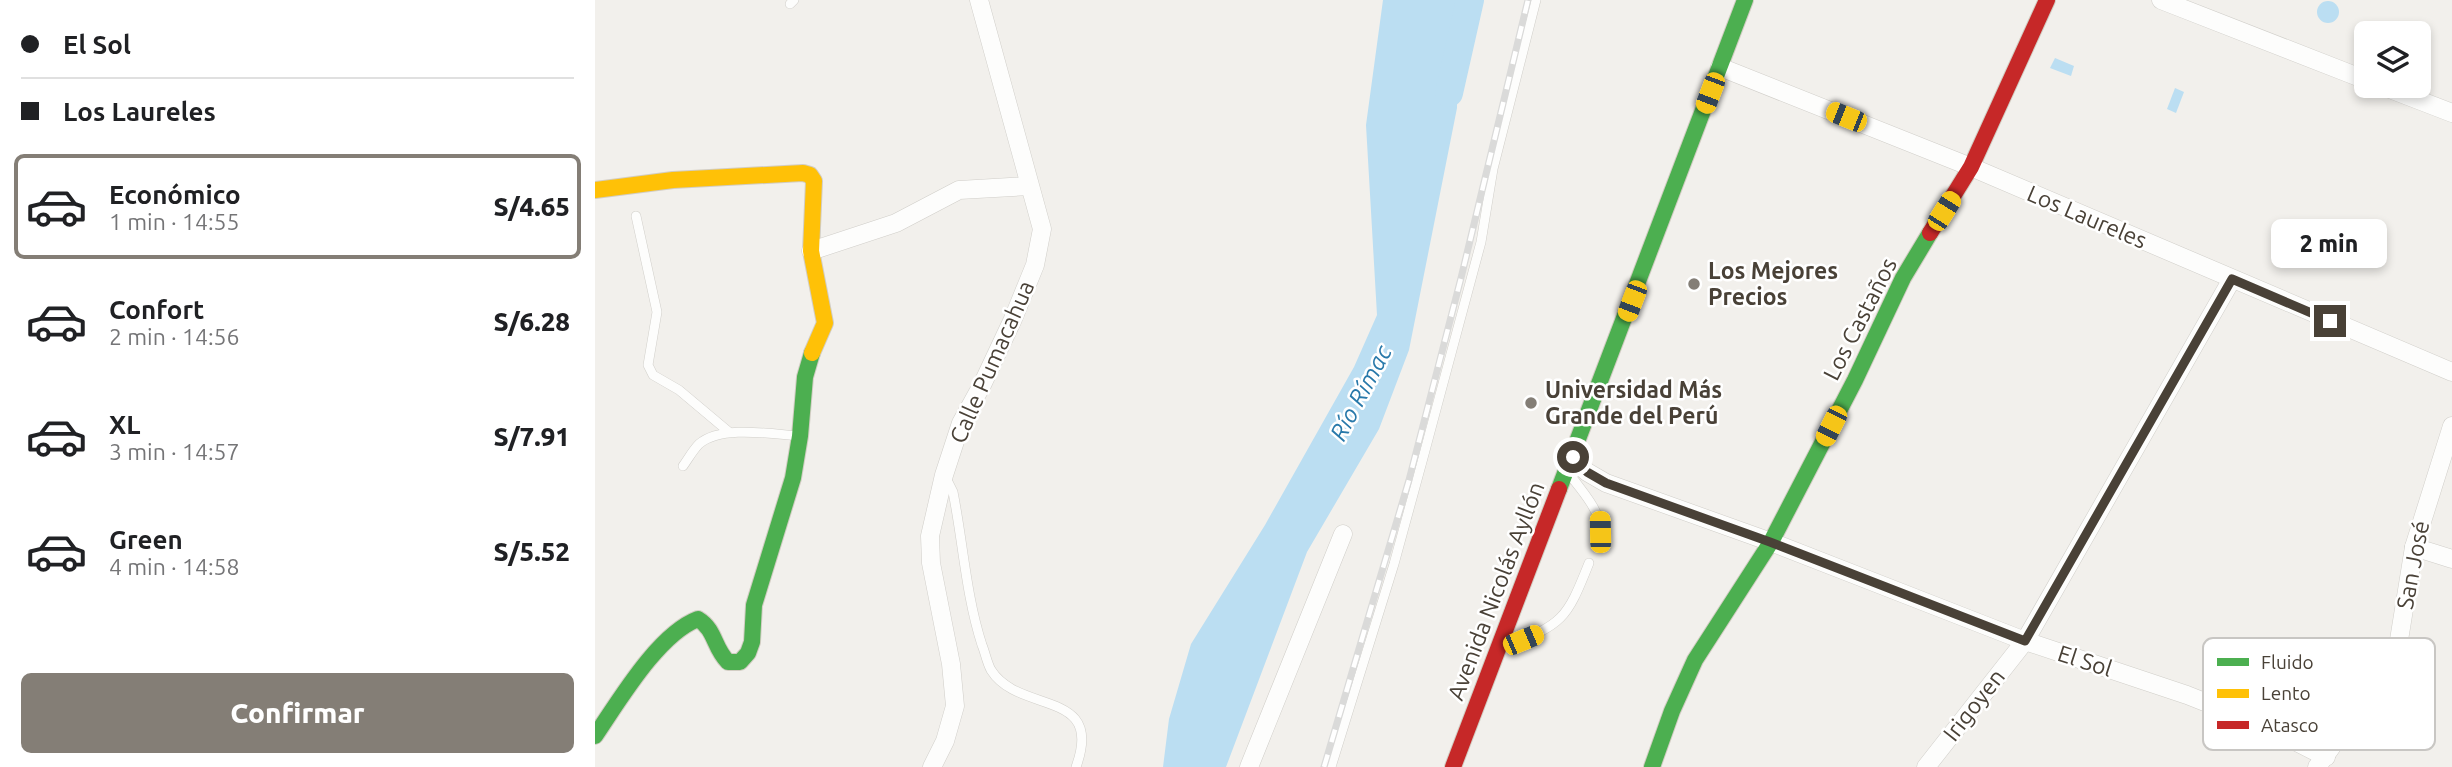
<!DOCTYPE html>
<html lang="es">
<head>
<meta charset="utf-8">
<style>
	:root { --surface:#fff; --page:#f2f2f2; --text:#202124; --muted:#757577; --line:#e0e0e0; --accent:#847e76 }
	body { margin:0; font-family:Ubuntu,sans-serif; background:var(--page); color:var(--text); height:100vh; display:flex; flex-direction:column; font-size:26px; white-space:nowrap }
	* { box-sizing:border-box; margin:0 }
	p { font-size:23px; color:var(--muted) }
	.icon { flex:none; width:38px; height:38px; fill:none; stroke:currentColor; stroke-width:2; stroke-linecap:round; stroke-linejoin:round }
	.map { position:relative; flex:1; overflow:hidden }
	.details { display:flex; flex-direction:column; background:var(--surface); width:595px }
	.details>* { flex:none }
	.banner { display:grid; align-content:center; height:154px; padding:0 21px; background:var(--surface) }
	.buttons { position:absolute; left:1759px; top:21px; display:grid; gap:14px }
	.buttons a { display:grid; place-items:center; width:77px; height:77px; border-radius:10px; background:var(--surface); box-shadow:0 4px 10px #0003; font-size:35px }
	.end { position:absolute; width:32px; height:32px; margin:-16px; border:9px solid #494137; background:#fff; box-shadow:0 0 0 4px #fff }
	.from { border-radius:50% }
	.bubble { position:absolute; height:49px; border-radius:10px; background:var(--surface); box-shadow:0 4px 10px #0003; font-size:23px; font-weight:800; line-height:49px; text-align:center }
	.car { position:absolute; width:21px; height:42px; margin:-21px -10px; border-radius:9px; box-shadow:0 0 5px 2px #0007; background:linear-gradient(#f5c518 24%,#345 0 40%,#f5c518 0 76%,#345 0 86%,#f5c518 0) }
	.banner b { display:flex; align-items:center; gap:24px; height:66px; font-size:26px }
	.banner b+b { border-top:2px solid var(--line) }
	.banner i { width:18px; height:18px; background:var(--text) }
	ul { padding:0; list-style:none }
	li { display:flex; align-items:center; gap:21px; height:105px; margin:0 14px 10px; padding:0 7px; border:4px solid transparent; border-radius:10px }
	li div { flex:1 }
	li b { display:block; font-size:26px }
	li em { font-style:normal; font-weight:800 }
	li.on { border-color:var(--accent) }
	li>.icon { width:63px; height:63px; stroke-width:1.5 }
	.button { display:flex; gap:14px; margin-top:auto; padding:14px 21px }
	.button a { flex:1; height:80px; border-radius:10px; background:var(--accent); color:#fff; font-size:28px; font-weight:800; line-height:80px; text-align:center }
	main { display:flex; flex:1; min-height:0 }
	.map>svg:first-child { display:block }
</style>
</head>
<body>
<main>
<section class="details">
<div class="banner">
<b><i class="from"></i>El Sol</b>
<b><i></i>Los Laureles</b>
</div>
<ul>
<li class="on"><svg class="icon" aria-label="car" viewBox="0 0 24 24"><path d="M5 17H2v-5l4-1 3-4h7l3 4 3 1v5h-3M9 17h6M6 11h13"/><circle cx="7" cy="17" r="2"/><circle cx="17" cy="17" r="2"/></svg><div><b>Económico</b><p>1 min · 14:55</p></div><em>S/4.65</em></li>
<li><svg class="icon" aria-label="car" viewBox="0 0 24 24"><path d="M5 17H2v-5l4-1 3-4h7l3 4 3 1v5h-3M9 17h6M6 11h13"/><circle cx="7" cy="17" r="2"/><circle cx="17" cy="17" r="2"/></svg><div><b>Confort</b><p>2 min · 14:56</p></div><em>S/6.28</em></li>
<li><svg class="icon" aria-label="car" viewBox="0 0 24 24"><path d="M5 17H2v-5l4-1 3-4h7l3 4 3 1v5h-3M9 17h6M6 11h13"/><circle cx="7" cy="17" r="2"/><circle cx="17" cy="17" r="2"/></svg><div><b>XL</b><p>3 min · 14:57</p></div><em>S/7.91</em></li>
<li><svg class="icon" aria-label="car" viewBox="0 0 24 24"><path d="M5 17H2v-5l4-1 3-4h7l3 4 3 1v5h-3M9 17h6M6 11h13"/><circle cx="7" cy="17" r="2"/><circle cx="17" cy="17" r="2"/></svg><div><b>Green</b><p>4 min · 14:58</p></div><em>S/5.52</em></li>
</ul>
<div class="button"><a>Confirmar</a></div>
</section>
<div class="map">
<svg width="1857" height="767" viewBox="0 0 1857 767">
	<rect width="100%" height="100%" fill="#f2f0ec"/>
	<!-- water -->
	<g fill="#bbdef2">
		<path d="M788 0H863L862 108 814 350 784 429 712 552 631 767H568L574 719 596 644 670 525 759 367 782 315 771 125Z"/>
		<circle cx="1733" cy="12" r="11"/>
		<path d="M1460 58 1479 66 1476 76 1455 68Z"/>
		<path d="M1580 88 1589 92 1581 113 1572 109Z"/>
	</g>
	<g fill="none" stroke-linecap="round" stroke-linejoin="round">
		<!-- river -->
		<path stroke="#bbdef2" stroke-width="28" d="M854 93 875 0"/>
		<!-- lane casing -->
		<g stroke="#d0cec9" stroke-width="10">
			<g id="lane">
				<path d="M195 4 199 0"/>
				<path d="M41 216 62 312 53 365 58 375 84 390 134 432"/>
				<path d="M88 466C93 459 98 450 104 444 126 425 176 434 204 436"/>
				<path d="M350 476 358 492C368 542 371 596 387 645 390 652 392 663 396 670 424 715 510 688 481 767"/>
				<path d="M976 476C994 501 1010 513 1002 545"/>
				<path d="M911 647C968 623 971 621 994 563"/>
				<path d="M736 767 799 564 828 458 886 242 898 169 941 0"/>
			</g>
		</g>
		<!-- street casing -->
		<g stroke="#d0cec9" stroke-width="19">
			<g id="street">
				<path d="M1566 0 1771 80"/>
				<path d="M1125 67 1376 167 1857 372"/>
				<path d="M1787 86 1857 113"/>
				<path d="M216 251 301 223 364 190 434 186"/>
				<path d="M977 457 992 472 1011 483 1176 542 1430 641 1592 695 1670 726 1731 757"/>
				<path d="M1819 547 1857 559"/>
				<path d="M337 767 350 741 360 706 356 664 336 563 335 536 349 475 366 423 387 385 418 319 440 265 447 229 384 0"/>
				<path d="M654 767 748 534"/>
				<path d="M1331 767 1430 641 1637 279"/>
				<path d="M1722 767 1791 671 1804 640 1819 547 1857 426"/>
			</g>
		</g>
		<!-- fast casing -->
		<g stroke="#d2cdc3" stroke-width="18">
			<g id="fast">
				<path d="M964 489 1150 0"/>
				<path d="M0 736C24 701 63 634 103 619 121 630 118 647 133 662H145L153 653 157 642 159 605 198 478 205 436 210 377 217 353"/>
				<path d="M1057 767 1077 711 1100 660 1176 542 1260 380 1308 278 1335 233"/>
			</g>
		</g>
		<!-- slow casing -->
		<g stroke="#d2cdc3" stroke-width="18">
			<path id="slow" d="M0 190 78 180 208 173 215 175 219 181 216 251 230 323 217 353"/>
		</g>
		<!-- jam casing -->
		<g stroke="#d2cdc3" stroke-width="18">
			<g id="jam">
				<path d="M1335 233 1376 167 1452 0"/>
				<path d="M858 767 964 489"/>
			</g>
		</g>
		<!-- lane -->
		<use href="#lane" stroke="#fdfdfc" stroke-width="9"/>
		<!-- street -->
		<use href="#street" stroke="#fdfdfc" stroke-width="18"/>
		<!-- fast -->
		<use href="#fast" stroke="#4caf50" stroke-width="16"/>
		<!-- slow -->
		<use href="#slow" stroke="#ffc107" stroke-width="16"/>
		<!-- jam -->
		<use href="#jam" stroke="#c62828" stroke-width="16"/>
		<!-- rail casing -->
		<g stroke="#dadad9" stroke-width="7">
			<path id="rail" d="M729 767 814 480 866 278 933 0"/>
		</g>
		<!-- rail -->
		<use href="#rail" stroke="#fff" stroke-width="4.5" stroke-dasharray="13" stroke-linecap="butt"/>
	</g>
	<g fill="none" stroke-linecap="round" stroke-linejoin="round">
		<!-- route -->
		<path stroke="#494137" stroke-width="9" d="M978 457 992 472 1011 483 1175 542 1430 641 1637 279 1735 321"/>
	</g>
	<!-- markers -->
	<g fill="#847e76" stroke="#fff" stroke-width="2.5">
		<circle cx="1099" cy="284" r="7"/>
		<circle cx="936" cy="403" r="7"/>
	</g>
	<g text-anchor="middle" stroke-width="5" stroke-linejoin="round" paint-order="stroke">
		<!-- street labels -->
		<g font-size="23" fill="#494137" stroke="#fff">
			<text transform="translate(1492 217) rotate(23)" y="8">Los Laureles</text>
			<text transform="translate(1265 319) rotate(-63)" y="8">Los Castaños</text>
			<text transform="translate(397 362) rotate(-66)" y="8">Calle Pumacahua</text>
			<text transform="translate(1818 565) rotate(-79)" y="8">San José</text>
			<text transform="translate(901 591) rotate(-69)" y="8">Avenida Nicolás Ayllón</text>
			<text transform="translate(1490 661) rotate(18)" y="8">El Sol</text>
			<text transform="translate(1379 705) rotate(-52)" y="8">Irigoyen</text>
		</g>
		<!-- poi labels -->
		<g font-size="23" font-weight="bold" fill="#494137" stroke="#fff" text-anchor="start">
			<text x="1113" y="279">Los Mejores<tspan x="1113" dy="26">Precios</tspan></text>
			<text x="950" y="398">Universidad Más<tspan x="950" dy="26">Grande del Perú</tspan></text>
		</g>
		<!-- water labels -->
		<g font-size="24" font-style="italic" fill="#2879aa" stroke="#fff">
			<text transform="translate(766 393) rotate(-62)" y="8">Río Rímac</text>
		</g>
	</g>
	<!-- legend -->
	<rect x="1608" y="638" width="232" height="112" rx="10" fill="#fff" stroke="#c8c6c3" stroke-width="2"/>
	<rect x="1622" y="658" width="32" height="8" fill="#4caf50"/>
	<rect x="1622" y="689" width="32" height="9" fill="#ffc107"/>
	<rect x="1622" y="721" width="32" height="8" fill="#c62828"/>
	<g font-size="19" fill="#494137">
		<text x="1666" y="669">Fluido</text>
		<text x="1666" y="700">Lento</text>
		<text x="1666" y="732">Atasco</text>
	</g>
</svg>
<div class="buttons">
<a><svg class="icon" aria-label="layers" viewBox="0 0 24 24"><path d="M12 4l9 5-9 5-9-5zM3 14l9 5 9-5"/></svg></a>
</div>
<i class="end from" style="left:978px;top:457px"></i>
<i class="end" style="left:1735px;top:321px"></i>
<div class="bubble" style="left:1676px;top:219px;width:116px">2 min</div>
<i class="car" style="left:1115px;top:93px;rotate:201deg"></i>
<i class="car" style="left:1251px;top:117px;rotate:292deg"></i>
<i class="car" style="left:1349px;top:211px;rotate:32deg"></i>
<i class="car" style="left:1037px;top:301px;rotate:201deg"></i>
<i class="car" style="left:1236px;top:426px;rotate:207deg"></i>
<i class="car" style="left:1005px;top:532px;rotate:359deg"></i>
<i class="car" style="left:928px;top:640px;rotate:67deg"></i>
</div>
</main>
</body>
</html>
